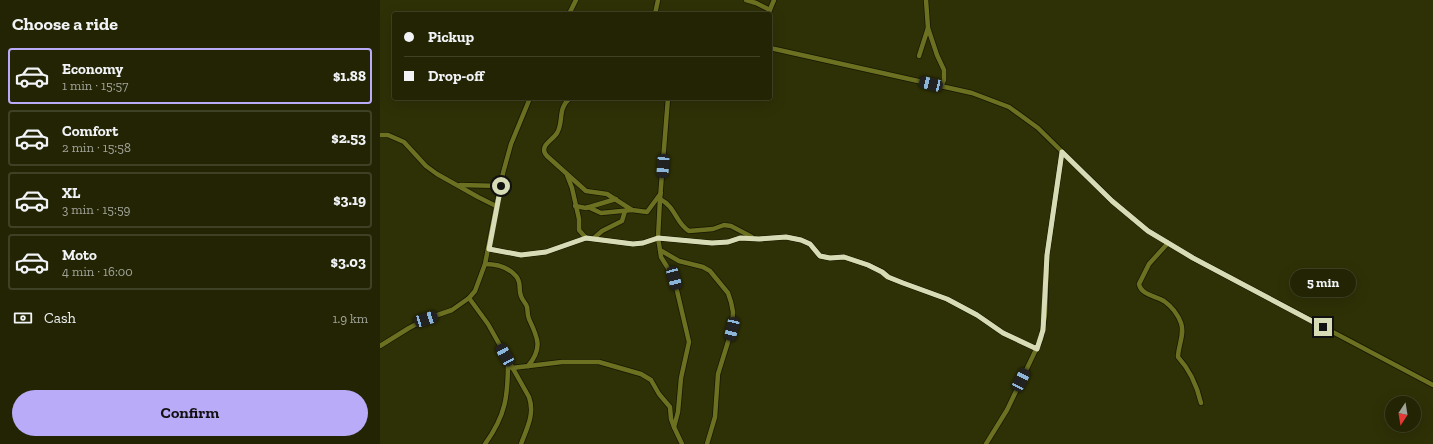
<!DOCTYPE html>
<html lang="en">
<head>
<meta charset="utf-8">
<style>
	:root { --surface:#222404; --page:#2a2c0e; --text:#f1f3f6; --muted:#a2a49a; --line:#3f4126; --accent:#b9abf7 }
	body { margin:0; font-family:"Zilla Slab",serif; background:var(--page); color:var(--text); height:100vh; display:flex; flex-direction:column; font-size:15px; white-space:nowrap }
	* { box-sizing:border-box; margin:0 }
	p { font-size:13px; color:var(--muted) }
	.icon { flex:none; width:22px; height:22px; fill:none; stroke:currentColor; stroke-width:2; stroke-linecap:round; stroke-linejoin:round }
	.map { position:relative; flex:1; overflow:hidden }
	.side { display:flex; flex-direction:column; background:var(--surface); width:380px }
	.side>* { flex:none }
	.top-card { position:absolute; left:12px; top:12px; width:380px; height:88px; border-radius:4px; box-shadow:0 4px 16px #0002,0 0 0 1px var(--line); display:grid; align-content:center; height:88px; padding:0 12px; background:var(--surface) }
	.needle { width:26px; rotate:192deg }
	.buttons { position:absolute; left:1005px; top:396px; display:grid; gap:8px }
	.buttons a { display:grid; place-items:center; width:36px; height:36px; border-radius:50%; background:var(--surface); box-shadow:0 4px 16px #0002,0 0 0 1px var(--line); font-size:20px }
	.end { position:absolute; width:18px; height:18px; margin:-9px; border:5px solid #d8dcb6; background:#111; box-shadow:0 0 0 2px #111 }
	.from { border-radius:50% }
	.bubble { position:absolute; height:28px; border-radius:14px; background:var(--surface); box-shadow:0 4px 16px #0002,0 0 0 1px var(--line); font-size:13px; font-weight:700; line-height:28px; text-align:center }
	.car { position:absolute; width:12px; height:24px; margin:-12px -6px; border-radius:5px; box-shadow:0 0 3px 1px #0007; background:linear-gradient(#222 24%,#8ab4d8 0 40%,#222 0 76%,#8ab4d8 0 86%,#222 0) }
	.top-card b { display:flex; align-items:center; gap:14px; height:38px; font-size:15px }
	.top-card b+b { border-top:1px solid var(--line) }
	.top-card i { width:10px; height:10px; background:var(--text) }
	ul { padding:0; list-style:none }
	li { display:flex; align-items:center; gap:12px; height:56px; margin:0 8px 6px; padding:0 4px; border:2px solid var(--line); border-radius:4px }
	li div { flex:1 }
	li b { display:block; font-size:15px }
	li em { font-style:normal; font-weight:700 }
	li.current { border-color:var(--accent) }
	li>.icon { width:36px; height:36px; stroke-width:1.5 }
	h2 { padding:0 12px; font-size:18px; line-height:48px }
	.pay { display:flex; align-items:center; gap:10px; height:44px; padding:0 12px; font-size:15px }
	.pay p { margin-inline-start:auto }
	.action { display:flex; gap:8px; margin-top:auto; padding:8px 12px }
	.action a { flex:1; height:46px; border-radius:24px; background:var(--accent); color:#111; font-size:16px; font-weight:700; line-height:46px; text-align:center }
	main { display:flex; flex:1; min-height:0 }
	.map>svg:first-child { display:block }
</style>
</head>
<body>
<main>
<section class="side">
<h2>Choose a ride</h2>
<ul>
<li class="current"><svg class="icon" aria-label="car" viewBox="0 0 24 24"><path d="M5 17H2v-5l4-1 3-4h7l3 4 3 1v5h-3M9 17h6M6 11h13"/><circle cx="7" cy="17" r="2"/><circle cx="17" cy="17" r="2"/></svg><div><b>Economy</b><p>1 min · 15:57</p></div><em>$1.88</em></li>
<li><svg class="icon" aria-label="car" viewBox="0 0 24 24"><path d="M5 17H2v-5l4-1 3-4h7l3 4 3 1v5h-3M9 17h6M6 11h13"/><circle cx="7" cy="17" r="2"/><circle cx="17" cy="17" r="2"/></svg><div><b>Comfort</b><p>2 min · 15:58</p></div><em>$2.53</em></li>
<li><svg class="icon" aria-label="car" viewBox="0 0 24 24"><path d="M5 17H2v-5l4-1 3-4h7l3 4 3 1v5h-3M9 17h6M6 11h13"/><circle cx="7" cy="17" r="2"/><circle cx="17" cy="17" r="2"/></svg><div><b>XL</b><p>3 min · 15:59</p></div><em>$3.19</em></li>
<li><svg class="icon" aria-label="car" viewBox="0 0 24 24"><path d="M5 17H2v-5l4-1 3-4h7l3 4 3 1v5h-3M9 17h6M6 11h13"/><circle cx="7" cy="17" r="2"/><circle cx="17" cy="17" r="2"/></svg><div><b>Moto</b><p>4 min · 16:00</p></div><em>$3.03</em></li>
</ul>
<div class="pay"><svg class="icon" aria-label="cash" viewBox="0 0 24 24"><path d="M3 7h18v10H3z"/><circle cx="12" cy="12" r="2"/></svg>Cash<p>1.9 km</p></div>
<div class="action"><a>Confirm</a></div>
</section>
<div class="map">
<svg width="1053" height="444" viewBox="0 0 1053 444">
	<rect width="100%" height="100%" fill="#2e3006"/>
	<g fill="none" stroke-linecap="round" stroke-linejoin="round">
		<!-- minor casing -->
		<g stroke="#161802" stroke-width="6">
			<g id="minor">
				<path d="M366 0 376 3 390 10"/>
				<path d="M546 0 548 28 557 55 564 70V80L561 86"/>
				<path d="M189 14 196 0"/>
				<path d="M275 14 278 0"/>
				<path d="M388 14 394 0"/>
				<path d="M390 48 592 93 629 107 658 128 732 201 768 231 813 258 1053 385"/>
				<path d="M539 56 548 28"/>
				<path d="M190 98C177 109 184 122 177 133 172 141 158 146 167 156L206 191 227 194 252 210 267 212 281 193"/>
				<path d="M288 98 280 199 278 238 280 250 299 261 323 267 330 271 348 293 351 302 353 312 352 329 338 374 335 417 327 444"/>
				<path d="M0 135H8L24 142 46 166 57 174 98 197 116 206"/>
				<path d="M187 175 192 188 199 219V230L206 238"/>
				<path d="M80 185 121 186"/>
				<path d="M280 199C296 207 296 224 309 231L333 229 344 225 351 226 372 237"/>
				<path d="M195 206 206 208 236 199"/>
				<path d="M208 207 221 213 252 210"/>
				<path d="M214 238 222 231 242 221 245 211"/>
				<path d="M788 243 769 264 759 284C761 295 776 296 784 301 791 306 798 315 801 323 805 334 798 346 798 357 810 370 817 386 821 403"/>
				<path d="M109 249 141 255 166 252 206 238 253 244 263 243 278 238 332 243 348 242 361 238 379 239 406 237 421 240 430 244 440 256 450 258 464 257 488 265 503 272 510 278 523 283 567 299 597 315 623 333 657 349"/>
				<path d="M280 250 281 257 294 278 309 342 301 378 298 412 294 427 302 444"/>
				<path d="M105 264C117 264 128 267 136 276 142 283 138 289 141 296 142 300 146 303 147 307 148 310 147 315 149 319 158 338 163 348 148 366"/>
				<path d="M89 298 108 324 149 397C155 414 147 428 141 444"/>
				<path d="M0 346 29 328 46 319 72 310 89 298 95 291 105 264 123 173 131 144 150 98"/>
				<path d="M132 368 182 362H219L261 374 271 380 279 394 290 407 291 419 294 427"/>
				<path d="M105 444C126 415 128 396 128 361"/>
				<path d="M606 444 627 410 661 339 665 315 667 255 682 152"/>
			</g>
		</g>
		<!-- minor -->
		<use href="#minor" stroke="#6c7021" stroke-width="4.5"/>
	</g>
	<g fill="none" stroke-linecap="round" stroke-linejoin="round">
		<!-- route -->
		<path stroke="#d8dcb6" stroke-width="5" d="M121 186 109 249 141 255 166 252 206 238 253 244 263 243 278 238 332 243 348 242 360 238 379 239 406 237 421 240 430 244 440 256 450 258 464 257 488 265 502 272 508 277 523 283 567 299 597 315 623 333 657 349 663 330 667 255 682 152 732 201 768 231 813 258 943 327"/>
	</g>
</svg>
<div class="buttons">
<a><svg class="needle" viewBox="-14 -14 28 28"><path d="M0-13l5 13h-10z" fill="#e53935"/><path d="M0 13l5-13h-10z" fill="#a2a49a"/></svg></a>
</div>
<i class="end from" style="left:121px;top:186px"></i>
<i class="end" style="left:943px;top:327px"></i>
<div class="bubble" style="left:910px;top:269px;width:66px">5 min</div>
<i class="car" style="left:551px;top:84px;rotate:283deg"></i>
<i class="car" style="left:283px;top:166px;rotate:184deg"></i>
<i class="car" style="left:294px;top:278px;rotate:165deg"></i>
<i class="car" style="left:46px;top:319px;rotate:73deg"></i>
<i class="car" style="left:352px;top:329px;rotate:193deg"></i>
<i class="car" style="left:125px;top:355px;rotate:331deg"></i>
<i class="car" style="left:641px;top:380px;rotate:27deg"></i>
<div class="top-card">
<b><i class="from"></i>Pickup</b>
<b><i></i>Drop-off</b>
</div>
</div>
</main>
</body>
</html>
